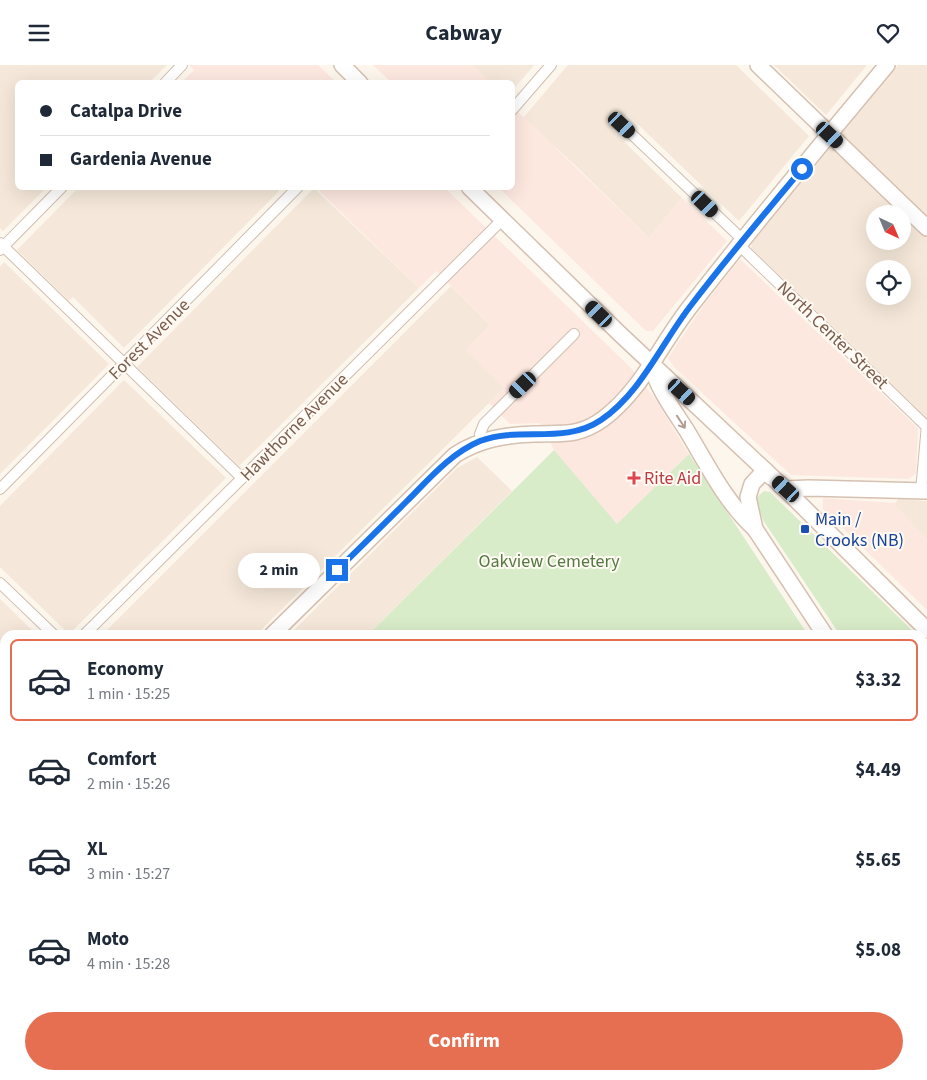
<!DOCTYPE html>
<html lang="en">
<head>
<meta charset="utf-8">
<style>
	:root { --surface:#fff; --page:#f2f2f3; --text:#1f2937; --muted:#747a83; --line:#e0e1e3; --accent:#e76f51 }
	body { margin:0; font-family:"Source Sans 3",sans-serif; background:var(--page); color:var(--text); height:100vh; display:flex; flex-direction:column; font-size:19px; white-space:nowrap }
	* { box-sizing:border-box; margin:0 }
	p { font-size:16px; color:var(--muted) }
	.icon { flex:none; width:28px; height:28px; fill:none; stroke:currentColor; stroke-width:2; stroke-linecap:round; stroke-linejoin:round }
	.map { position:relative; flex:1; overflow:hidden }
	.panel { position:absolute; left:0px; top:565px; width:928px; height:450px; display:flex; flex-direction:column; background:var(--surface); border-radius:15px 15px 0 0; box-shadow:0 5px 20px #0002 }
	.panel>* { flex:none }
	.hud { position:absolute; left:15px; top:15px; width:500px; height:110px; border-radius:8px; box-shadow:0 5px 20px #0002; display:grid; align-content:center; height:110px; padding:0 25px; background:var(--surface) }
	.needle { width:32px; rotate:136deg }
	.buttons { position:absolute; left:866px; top:140px; display:grid; gap:10px }
	.buttons a { display:grid; place-items:center; width:45px; height:45px; border-radius:50%; background:var(--surface); box-shadow:0 5px 20px #0002; font-size:25px }
	.end { position:absolute; width:22px; height:22px; margin:-11px; border:6px solid #1a73e8; background:#fff; box-shadow:0 0 0 2px #fff }
	.from { border-radius:50% }
	.bubble { position:absolute; height:35px; border-radius:18px; background:var(--surface); box-shadow:0 5px 20px #0002; font-size:16px; font-weight:700; line-height:35px; text-align:center }
	.car { position:absolute; width:15px; height:30px; margin:-15px -8px; border-radius:6px; box-shadow:0 0 4px 1px #0007; background:linear-gradient(#222 24%,#8ab4d8 0 40%,#222 0 76%,#8ab4d8 0 86%,#222 0) }
	.hud b { display:flex; align-items:center; gap:18px; height:48px; font-size:19px }
	.hud b+b { border-top:1px solid var(--line) }
	.hud i { width:12px; height:12px; background:var(--text) }
	ul { padding:9px 0 0; list-style:none }
	li { display:flex; align-items:center; gap:15px; height:82px; margin:0 10px 8px; padding:0 15px; border:2px solid transparent; border-radius:8px }
	li div { flex:1 }
	li b { display:block; font-size:19px }
	li em { font-style:normal; font-weight:700 }
	li.selected { border-color:var(--accent) }
	li>.icon { width:45px; height:45px; stroke-width:1.5 }
	.button { display:flex; gap:10px; margin-top:auto; padding:10px 25px }
	.button a { flex:1; height:58px; border-radius:30px; background:var(--accent); color:#fff; font-size:20px; font-weight:700; line-height:58px; text-align:center }
	header { display:flex; justify-content:space-between; align-items:center; height:65px; padding:0 25px; background:var(--surface); font-size:22px; font-weight:700 }
	.map>svg:first-child { display:block }
</style>
</head>
<body>
<header><svg class="icon" aria-label="menu" viewBox="0 0 24 24"><path d="M4 6h16M4 12h16M4 18h16"/></svg>Cabway<svg class="icon" aria-label="heart" viewBox="0 0 24 24"><path d="M12 20l-8-8c-3-5 5-10 8-4 3-6 11-1 8 4z"/></svg></header>
<div class="map">
<svg width="927" height="1015" viewBox="0 0 927 1015">
	<rect width="100%" height="100%" fill="#fdf6ec"/>
	<!-- residential -->
	<g fill="#f5e8da" fill-rule="evenodd">
		<path d="M0 0H167L150 17 18 18V122L46 123 3 166 0 163Z"/>
		<path d="M472 0H534L513 25 512 18 489 17Z"/>
		<path d="M568 0H736L809 71 739 156 627 49 612 65 682 133 649 173 577 102 523 53Z"/>
		<path d="M774 0H867L826 50Z"/>
		<path d="M898 0H927V353L751 183 752 178ZM875 149H902V176H875ZM875 204H902V231H875Z"/>
		<path d="M275 123 279 126 124 283 73 232 69 236 17 185 78 123Z"/>
		<path d="M314 123 419 223 239 401 137 302Z"/>
		<path d="M4 197 109 299 0 409V202Z"/>
		<path d="M451 221 490 260 504 323 489 338 256 570H102Z"/>
		<path d="M124 315 226 413 69 569 0 502V441Z"/>
		<path d="M477 392 512 426 368 570H289L457 403Z"/>
		<path d="M898 434 927 436V474L894 440Z"/>
		<path d="M0 534 37 570H5V634L0 639Z"/>
		<path d="M5 667V823L0 828V672Z"/>
		<path d="M5 853V933L0 938V858Z"/>
	</g>
	<!-- commercial -->
	<g fill="#fde8e0">
		<path d="M189 0H318L336 17H182L194 5Z"/>
		<path d="M373 0H472L489 17H391Z"/>
		<path d="M513 42 649 173 682 133 727 176 653 266H646L499 123 512 122Z"/>
		<path d="M316 123H445L630 302 656 335 689 389 617 460 554 385 540 358 510 359 489 338 504 323 465 285 490 260 436 206 419 223Z"/>
		<path d="M740 194 918 363 916 408 909 414 791 410 674 302 668 293 705 238Z"/>
		<path d="M823 433 895 438V440L927 474V545L823 444Z"/>
	</g>
	<!-- green -->
	<g fill="#d8ecc9">
		<path d="M554 385 617 459 689 389 808 570H368Z"/>
		<path d="M764 426 770 427 917 570H840L763 455 755 434Z"/>
		<path d="M922 576 927 580V701L922 694Z"/>
		<path d="M923 745 927 752V1015H0V938L5 933V1010H922Z"/>
	</g>
	<g fill="none" stroke-linecap="round" stroke-linejoin="round">
		<!-- street casing -->
		<g stroke="#d1beb0" stroke-width="12">
			<g id="street">
				<path d="M165 18 182 0"/>
				<path d="M512 45 551 0"/>
				<path d="M622 60 743 175"/>
				<path d="M0 178 242 413"/>
				<path d="M739 180 926 361"/>
				<path d="M0 185 62 122"/>
				<path d="M481 376 480 369 484 359 574 269"/>
				<path d="M0 424 298 122"/>
				<path d="M921 426 927 360"/>
				<path d="M0 518 54 570"/>
				<path d="M84 570 503 154"/>
				<path d="M0 655 5 650"/>
			</g>
		</g>
		<!-- secondary casing -->
		<g stroke="#d6c0b0" stroke-width="18">
			<g id="secondary">
				<path d="M342 0 360 18"/>
				<path d="M758 0 927 163"/>
				<path d="M469 122 620 269 785 424"/>
				<path d="M651 299C658 325 673 344 687 366 707 399 726 438 755 464"/>
				<path d="M771 412 765 405 752 419 748 432 755 464 825 570"/>
				<path d="M779 418 927 565"/>
				<path d="M780 420 785 424 809 423 927 426"/>
				<path d="M272 570 455 390C480 374 505 370 534 369 562 368 578 372 603 354 643 324 662 276 693 238 756 157 821 79 887 0"/>
				<path d="M922 717 927 724"/>
				<path d="M0 844 5 839"/>
			</g>
		</g>
		<!-- street -->
		<use href="#street" stroke="#fff" stroke-width="10"/>
		<!-- secondary -->
		<use href="#secondary" stroke="#fff" stroke-width="15"/>
	</g>
	<!-- one-way arrows -->
	<defs><path id="oneway-shaft" d="M-6 0H5M1.5-3L5.5 0L1.5 3" fill="none" stroke-width="1.6" stroke-linecap="round" stroke-linejoin="round" transform="scale(1.25)"/></defs>
	<use stroke="#af9d94" href="#oneway-shaft" transform="translate(681 357) rotate(57)"/>
	<g fill="none" stroke-linecap="round" stroke-linejoin="round">
		<!-- route -->
		<path stroke="#1a73e8" stroke-width="6" d="M337 505C361 482 384 459 407 436 429 414 451 388 480 376 520 361 564 380 601 355 642 327 662 277 692 239 727 193 765 148 802 104"/>
	</g>
	<!-- markers -->
	<path fill="#e0444e" stroke="#fffaf3" stroke-width="2" d="M631.5 405.5h5v5h5v5h-5v5h-5v-5h-5v-5h5z"/>
	<rect fill="#1a4fb4" stroke="#fffaf3" stroke-width="2" x="800" y="459" width="10" height="10" rx="2.5"/>
	<g text-anchor="middle" stroke-width="4" stroke-linejoin="round" paint-order="stroke">
		<!-- street labels -->
		<g font-size="18" fill="#7a5c4d" stroke="#fffaf3">
			<text transform="translate(833 270) rotate(44)" y="6">North Center Street</text>
			<text transform="translate(149 274) rotate(-45)" y="6">Forest Avenue</text>
			<text transform="translate(294 362) rotate(-45)" y="6">Hawthorne Avenue</text>
		</g>
		<!-- health labels -->
		<g font-size="18" fill="#be3a42" stroke="#fffaf3" text-anchor="start">
			<text x="644" y="419">Rite Aid</text>
		</g>
		<!-- transit labels -->
		<g font-size="18" fill="#164399" stroke="#fffaf3" text-anchor="start">
			<text x="815" y="460">Main /<tspan x="815" dy="21">Crooks (NB)</tspan></text>
		</g>
		<!-- park labels -->
		<g font-size="18" fill="#537a41" stroke="#fffaf3">
			<text x="549" y="502">Oakview Cemetery</text>
		</g>
	</g>
</svg>
<div class="buttons">
<a><svg class="needle" viewBox="-14 -14 28 28"><path d="M0-13l5 13h-10z" fill="#e53935"/><path d="M0 13l5-13h-10z" fill="#747a83"/></svg></a>
<a><svg class="icon" aria-label="locate" viewBox="0 0 24 24"><circle cx="12" cy="12" r="6"/><path d="M12 2v4M12 18v4M2 12h4M18 12h4"/></svg></a>
</div>
<i class="end from" style="left:802px;top:104px"></i>
<i class="end" style="left:337px;top:505px"></i>
<div class="bubble" style="left:238px;top:488px;width:82px">2 min</div>
<i class="car" style="left:622px;top:60px;rotate:133deg"></i>
<i class="car" style="left:830px;top:70px;rotate:133deg"></i>
<i class="car" style="left:705px;top:139px;rotate:134deg"></i>
<i class="car" style="left:599px;top:249px;rotate:314deg"></i>
<i class="car" style="left:523px;top:320px;rotate:226deg"></i>
<i class="car" style="left:682px;top:327px;rotate:132deg"></i>
<i class="car" style="left:786px;top:424px;rotate:312deg"></i>
<div class="hud">
<b><i class="from"></i>Catalpa Drive</b>
<b><i></i>Gardenia Avenue</b>
</div>
<section class="panel">
<ul>
<li class="selected"><svg class="icon" aria-label="car" viewBox="0 0 24 24"><path d="M5 17H2v-5l4-1 3-4h7l3 4 3 1v5h-3M9 17h6M6 11h13"/><circle cx="7" cy="17" r="2"/><circle cx="17" cy="17" r="2"/></svg><div><b>Economy</b><p>1 min · 15:25</p></div><em>$3.32</em></li>
<li><svg class="icon" aria-label="car" viewBox="0 0 24 24"><path d="M5 17H2v-5l4-1 3-4h7l3 4 3 1v5h-3M9 17h6M6 11h13"/><circle cx="7" cy="17" r="2"/><circle cx="17" cy="17" r="2"/></svg><div><b>Comfort</b><p>2 min · 15:26</p></div><em>$4.49</em></li>
<li><svg class="icon" aria-label="car" viewBox="0 0 24 24"><path d="M5 17H2v-5l4-1 3-4h7l3 4 3 1v5h-3M9 17h6M6 11h13"/><circle cx="7" cy="17" r="2"/><circle cx="17" cy="17" r="2"/></svg><div><b>XL</b><p>3 min · 15:27</p></div><em>$5.65</em></li>
<li><svg class="icon" aria-label="car" viewBox="0 0 24 24"><path d="M5 17H2v-5l4-1 3-4h7l3 4 3 1v5h-3M9 17h6M6 11h13"/><circle cx="7" cy="17" r="2"/><circle cx="17" cy="17" r="2"/></svg><div><b>Moto</b><p>4 min · 15:28</p></div><em>$5.08</em></li>
</ul>
<div class="button"><a>Confirm</a></div>
</section>
</div>
</body>
</html>
